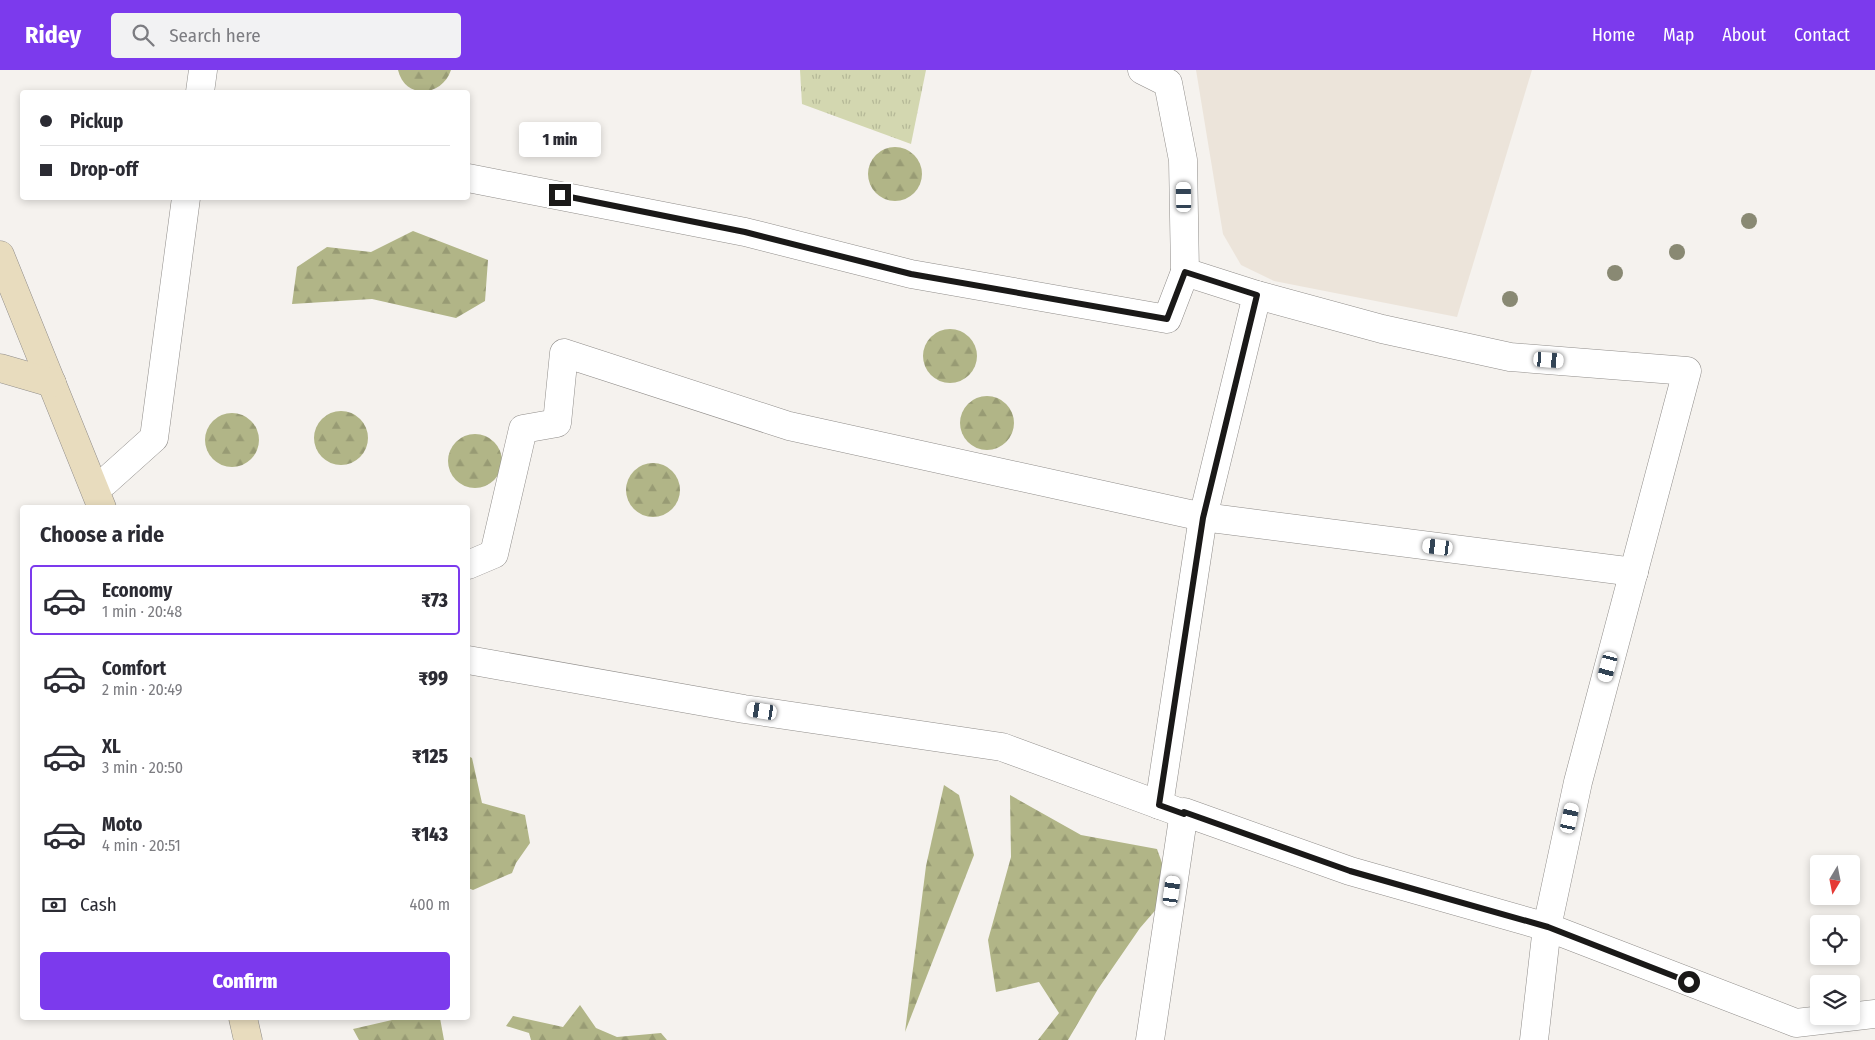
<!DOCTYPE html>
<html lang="en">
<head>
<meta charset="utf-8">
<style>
	:root { --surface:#fff; --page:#f2f2f3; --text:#2b2b33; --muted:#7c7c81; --line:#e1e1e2; --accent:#7c3aed }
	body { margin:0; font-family:"Fira Sans Condensed",sans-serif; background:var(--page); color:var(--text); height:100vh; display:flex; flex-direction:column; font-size:19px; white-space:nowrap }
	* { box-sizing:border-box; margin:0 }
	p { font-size:16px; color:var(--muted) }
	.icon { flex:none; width:28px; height:28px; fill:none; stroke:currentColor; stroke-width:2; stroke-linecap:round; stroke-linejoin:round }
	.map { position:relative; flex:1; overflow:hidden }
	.drawer { position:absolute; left:20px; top:435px; width:450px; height:515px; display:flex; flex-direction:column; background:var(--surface); border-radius:5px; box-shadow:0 2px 8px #0003 }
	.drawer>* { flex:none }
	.top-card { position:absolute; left:20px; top:20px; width:450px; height:110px; border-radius:5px; box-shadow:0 2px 8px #0003; display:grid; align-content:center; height:110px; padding:0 20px; background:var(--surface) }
	.needle { width:32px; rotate:190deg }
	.fabs { position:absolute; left:1810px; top:785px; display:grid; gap:10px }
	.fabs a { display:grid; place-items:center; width:50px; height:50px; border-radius:5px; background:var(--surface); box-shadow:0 2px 8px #0003; font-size:25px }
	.end { position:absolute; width:22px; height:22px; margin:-11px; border:6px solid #1a1918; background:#fff; box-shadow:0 0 0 2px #fff }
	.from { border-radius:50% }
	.bubble { position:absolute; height:35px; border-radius:5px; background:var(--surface); box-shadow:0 2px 8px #0003; font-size:16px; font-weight:800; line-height:35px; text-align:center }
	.car { position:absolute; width:15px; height:30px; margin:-15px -8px; border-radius:6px; box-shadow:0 0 4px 1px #0007; background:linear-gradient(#fff 24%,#345 0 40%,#fff 0 76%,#345 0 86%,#fff 0) }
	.top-card b { display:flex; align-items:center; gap:18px; height:48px; font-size:19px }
	.top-card b+b { border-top:1px solid var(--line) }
	.top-card i { width:12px; height:12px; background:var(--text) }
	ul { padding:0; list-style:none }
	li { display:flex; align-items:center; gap:15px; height:70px; margin:0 10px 8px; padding:0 10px; border:2px solid transparent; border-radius:5px }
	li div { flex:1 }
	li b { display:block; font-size:19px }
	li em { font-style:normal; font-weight:800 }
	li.active { border-color:var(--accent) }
	li>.icon { width:45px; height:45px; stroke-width:1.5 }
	h2 { padding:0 20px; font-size:22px; line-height:60px }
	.pay { display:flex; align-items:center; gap:12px; height:55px; padding:0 20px; font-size:19px }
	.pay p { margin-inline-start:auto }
	.primary-button { display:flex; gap:10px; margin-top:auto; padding:10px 20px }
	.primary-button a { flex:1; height:58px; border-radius:5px; background:var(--accent); color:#fff; font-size:20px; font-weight:800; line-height:58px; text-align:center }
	header { display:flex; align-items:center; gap:30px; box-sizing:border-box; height:70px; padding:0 25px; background:var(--accent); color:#fff }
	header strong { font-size:24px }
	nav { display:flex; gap:28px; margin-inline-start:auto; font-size:18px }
	.search { width:350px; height:45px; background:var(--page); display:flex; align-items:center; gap:12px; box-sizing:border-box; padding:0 18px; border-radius:5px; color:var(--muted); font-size:19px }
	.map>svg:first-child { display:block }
</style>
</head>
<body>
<header>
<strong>Ridey</strong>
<div class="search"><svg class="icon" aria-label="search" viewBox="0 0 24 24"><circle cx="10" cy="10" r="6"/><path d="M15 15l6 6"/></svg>Search here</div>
<nav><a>Home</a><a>Map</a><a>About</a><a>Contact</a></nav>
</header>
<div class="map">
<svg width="1875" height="970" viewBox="0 0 1875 970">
	<defs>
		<pattern id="grass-tufts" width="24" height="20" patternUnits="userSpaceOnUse" patternTransform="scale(1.25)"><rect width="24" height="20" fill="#d3d7b0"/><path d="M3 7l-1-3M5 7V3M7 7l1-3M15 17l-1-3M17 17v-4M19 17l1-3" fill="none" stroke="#b5b897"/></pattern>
		<pattern id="forest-firs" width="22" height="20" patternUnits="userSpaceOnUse" patternTransform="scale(1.25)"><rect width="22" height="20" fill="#b1b587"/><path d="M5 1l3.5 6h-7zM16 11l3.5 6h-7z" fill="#989b74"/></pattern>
	</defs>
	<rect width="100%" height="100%" fill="#f5f2ee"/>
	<!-- built -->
	<path fill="#ece4da" d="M1196 0H1532L1457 247 1274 211 1241 195 1223 164Z"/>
	<!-- grass -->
	<path fill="url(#grass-tufts)" d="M800 0H926L911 74 802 34Z"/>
	<!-- forest -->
	<g fill="url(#forest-firs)">
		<path d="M398 0H451C442 27 405 30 398 0Z"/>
		<circle cx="895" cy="104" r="27"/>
		<path d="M413 161 488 190 485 231 456 248 372 229 292 234 297 197 327 177 371 182Z"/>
		<circle cx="950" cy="286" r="27"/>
		<circle cx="987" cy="353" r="27"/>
		<circle cx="341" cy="368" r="27"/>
		<circle cx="232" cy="370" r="27"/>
		<circle cx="475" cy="391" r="27"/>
		<circle cx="653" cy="420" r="27"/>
		<path d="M468 686 472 688 482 733 525 745 530 773 516 793 512 803 473 820 468 818Z"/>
		<path d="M944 715 959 725 974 785 905 962 926 796Z"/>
		<path d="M1010 725 1081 765 1157 779 1172 821 1140 858 1098 919 1068 970H1038L1059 943 1039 912 996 922 988 870 1011 787Z"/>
		<path d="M580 935 596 958 617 967 661 963 667 970H531L529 963 506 956 513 946 563 957Z"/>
		<path d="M393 948H440L444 970H359L353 959 392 950Z"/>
	</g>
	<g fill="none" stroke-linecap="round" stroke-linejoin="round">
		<!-- street casing -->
		<g stroke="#908d8a" stroke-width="29">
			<g id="street">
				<path d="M1142 0 1168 13 1183 90 1185 202 1257 225 1382 259 1510 287 1687 301 1578 712 1547 857 1796 953 1875 944"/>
				<path d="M200 22 203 0"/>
				<path d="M468 108 745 162 911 204 1167 249 1185 202"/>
				<path d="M105 412 154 368 186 128"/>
				<path d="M468 495 494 484 523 359 557 353 564 283 789 356 1203 447 1257 225"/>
				<path d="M468 590 744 639 1002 677 1184 744"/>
				<path d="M1159 735 1203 447 1634 502"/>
				<path d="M1150 970 1184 742 1350 801 1547 857 1534 970"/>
			</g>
		</g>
		<!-- secondary casing -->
		<g stroke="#908d8a" stroke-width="29">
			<g id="secondary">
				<path d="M0 185 102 438"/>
				<path d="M0 298 52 313"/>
				<path d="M243 948 248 970"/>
			</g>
		</g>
		<!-- street -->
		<use href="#street" stroke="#fff" stroke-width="28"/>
		<!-- secondary -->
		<use href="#secondary" stroke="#e8dcbe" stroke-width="28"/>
	</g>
	<!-- trees -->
	<g fill="#898973">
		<circle cx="1749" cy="151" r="8"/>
		<circle cx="1677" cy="182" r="8"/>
		<circle cx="1615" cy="203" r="8"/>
		<circle cx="1510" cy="229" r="8"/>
	</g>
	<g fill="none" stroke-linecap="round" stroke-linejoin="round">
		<!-- route -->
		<path stroke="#1a1918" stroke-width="6" d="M560 125 745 162 911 204 1167 249 1185 202 1257 225 1203 448 1159 735 1184 744V742L1350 801 1548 857 1689 912"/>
	</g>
</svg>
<div class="fabs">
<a><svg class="needle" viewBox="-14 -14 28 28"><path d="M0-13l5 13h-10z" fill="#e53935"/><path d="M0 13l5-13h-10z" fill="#7c7c81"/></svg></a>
<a><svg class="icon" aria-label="locate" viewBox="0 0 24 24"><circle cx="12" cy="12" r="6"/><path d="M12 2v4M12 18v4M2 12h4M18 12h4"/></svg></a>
<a><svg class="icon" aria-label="layers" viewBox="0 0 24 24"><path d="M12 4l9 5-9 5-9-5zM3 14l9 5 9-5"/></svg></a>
</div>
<i class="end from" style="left:1689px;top:912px"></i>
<i class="end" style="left:560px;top:125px"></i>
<div class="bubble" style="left:519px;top:52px;width:82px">1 min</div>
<i class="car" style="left:1184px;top:127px;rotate:359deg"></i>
<i class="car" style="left:1549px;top:290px;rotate:94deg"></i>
<i class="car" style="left:1438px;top:477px;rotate:277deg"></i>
<i class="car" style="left:1608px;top:597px;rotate:195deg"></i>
<i class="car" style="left:762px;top:641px;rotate:279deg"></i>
<i class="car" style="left:1570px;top:748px;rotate:12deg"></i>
<i class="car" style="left:1172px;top:821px;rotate:8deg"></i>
<div class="top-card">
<b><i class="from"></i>Pickup</b>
<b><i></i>Drop-off</b>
</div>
<section class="drawer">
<h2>Choose a ride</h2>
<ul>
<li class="active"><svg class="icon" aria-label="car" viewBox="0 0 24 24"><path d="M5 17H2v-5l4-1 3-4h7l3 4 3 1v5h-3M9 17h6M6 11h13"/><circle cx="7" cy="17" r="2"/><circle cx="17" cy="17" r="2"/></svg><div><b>Economy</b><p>1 min · 20:48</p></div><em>₹73</em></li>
<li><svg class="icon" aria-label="car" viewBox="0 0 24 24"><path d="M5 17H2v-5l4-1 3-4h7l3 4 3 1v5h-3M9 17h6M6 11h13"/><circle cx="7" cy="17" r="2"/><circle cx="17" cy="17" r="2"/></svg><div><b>Comfort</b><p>2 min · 20:49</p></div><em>₹99</em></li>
<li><svg class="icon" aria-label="car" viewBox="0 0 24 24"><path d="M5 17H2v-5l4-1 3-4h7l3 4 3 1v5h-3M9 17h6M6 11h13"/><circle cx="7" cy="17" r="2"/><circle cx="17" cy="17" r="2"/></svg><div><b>XL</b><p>3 min · 20:50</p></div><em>₹125</em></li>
<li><svg class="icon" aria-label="car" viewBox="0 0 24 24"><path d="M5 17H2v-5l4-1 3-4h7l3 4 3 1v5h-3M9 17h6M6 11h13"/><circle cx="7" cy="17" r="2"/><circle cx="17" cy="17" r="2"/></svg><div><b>Moto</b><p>4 min · 20:51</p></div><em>₹143</em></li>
</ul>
<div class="pay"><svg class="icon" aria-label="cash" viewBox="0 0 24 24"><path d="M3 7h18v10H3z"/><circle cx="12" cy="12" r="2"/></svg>Cash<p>400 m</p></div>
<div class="primary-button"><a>Confirm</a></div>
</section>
</div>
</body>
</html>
